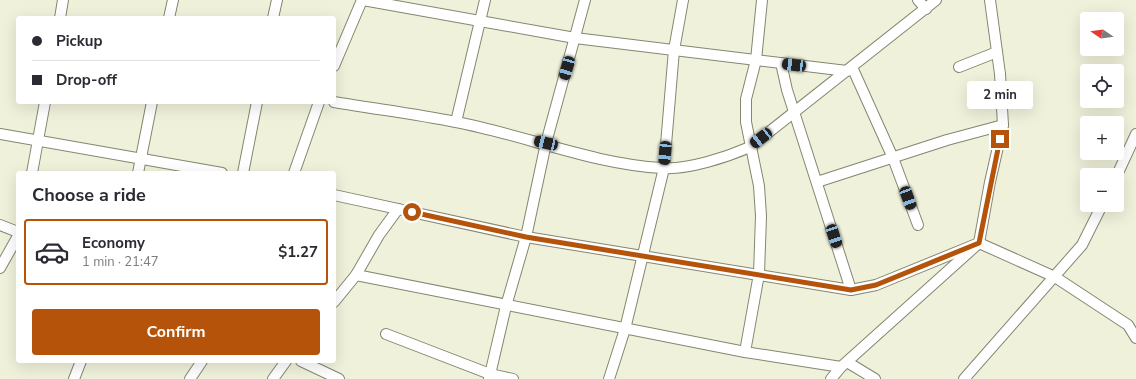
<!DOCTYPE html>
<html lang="en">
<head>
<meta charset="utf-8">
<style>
	:root { --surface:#fff; --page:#f7f7f7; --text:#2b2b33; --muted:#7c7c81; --line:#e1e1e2; --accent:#b45309 }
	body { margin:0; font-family:"Nunito Sans",sans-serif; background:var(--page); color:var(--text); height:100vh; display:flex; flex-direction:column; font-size:15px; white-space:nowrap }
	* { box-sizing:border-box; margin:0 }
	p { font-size:13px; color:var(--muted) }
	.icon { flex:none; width:22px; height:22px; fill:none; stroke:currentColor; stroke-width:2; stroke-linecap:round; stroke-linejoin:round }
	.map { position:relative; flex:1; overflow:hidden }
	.panel { position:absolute; left:16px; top:171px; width:320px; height:192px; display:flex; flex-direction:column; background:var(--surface); border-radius:4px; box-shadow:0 4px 16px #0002 }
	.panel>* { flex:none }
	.guide { position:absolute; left:16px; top:16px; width:320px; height:88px; border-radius:4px; box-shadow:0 4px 16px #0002; display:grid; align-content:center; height:88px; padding:0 16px; background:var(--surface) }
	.needle { width:26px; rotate:283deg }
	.tools { position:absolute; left:1080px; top:12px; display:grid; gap:8px }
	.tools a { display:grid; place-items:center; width:44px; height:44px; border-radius:4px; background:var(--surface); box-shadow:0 4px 16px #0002; font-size:20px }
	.end { position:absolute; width:18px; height:18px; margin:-9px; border:5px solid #b45309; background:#fff; box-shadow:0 0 0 2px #fff }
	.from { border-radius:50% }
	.bubble { position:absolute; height:28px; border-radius:4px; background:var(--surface); box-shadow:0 4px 16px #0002; font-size:13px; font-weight:700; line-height:28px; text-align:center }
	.car { position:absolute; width:12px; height:24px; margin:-12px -6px; border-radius:5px; box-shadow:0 0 3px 1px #0007; background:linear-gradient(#222 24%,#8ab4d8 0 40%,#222 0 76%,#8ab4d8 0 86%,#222 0) }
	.guide b { display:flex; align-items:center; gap:14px; height:38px; font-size:15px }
	.guide b+b { border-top:1px solid var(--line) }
	.guide i { width:10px; height:10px; background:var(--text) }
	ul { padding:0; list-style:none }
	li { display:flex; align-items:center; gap:12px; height:66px; margin:0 8px 6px; padding:0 8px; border:2px solid var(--line); border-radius:4px }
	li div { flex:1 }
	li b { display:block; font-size:15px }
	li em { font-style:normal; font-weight:700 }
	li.selected { border-color:var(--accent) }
	li>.icon { width:36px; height:36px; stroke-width:1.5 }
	h2 { padding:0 16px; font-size:18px; line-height:48px }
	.primary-button { display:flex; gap:8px; margin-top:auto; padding:8px 16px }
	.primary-button a { flex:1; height:46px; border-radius:4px; background:var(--accent); color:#fff; font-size:16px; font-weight:700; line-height:46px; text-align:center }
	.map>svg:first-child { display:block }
</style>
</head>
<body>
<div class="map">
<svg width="1136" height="379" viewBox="0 0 1136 379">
	<rect width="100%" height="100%" fill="#f0f1db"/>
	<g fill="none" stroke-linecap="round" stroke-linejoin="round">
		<!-- minor casing -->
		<g stroke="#858572" stroke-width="12">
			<g id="minor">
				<path d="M363 0 575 38 847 71"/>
				<path d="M918 0 926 9"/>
				<path d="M60 18 63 0"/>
				<path d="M169 18 173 0"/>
				<path d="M273 18 277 0"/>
				<path d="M781 63 787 90 851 290"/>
				<path d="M334 66 362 0"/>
				<path d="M852 67 893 158 918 225"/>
				<path d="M959 67 997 52"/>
				<path d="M334 102C375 109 416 114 456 122 525 135 592 164 662 168 688 170 727 157 750 147L936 0"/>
				<path d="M456 122 485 0"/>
				<path d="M0 134 222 173"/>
				<path d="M32 173 45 102"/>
				<path d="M138 173 152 102"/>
				<path d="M243 173 257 102"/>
				<path d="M294 173 319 102"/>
				<path d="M1117 175 1136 134"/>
				<path d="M817 182 947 140 1003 125"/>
				<path d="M334 195 526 237 851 290 876 285 979 243 1055 277 1128 325 1136 338"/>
				<path d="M0 225 18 232"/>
				<path d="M0 268 18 236"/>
				<path d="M356 275 745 352 841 367"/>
				<path d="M334 302 356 275 379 235 398 209"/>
				<path d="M386 334 490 374 513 379"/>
				<path d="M745 352 759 274 761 216 759 186 746 122V99L756 60 762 0"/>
				<path d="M301 361 339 379"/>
				<path d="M847 362 875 379"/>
				<path d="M74 379 81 361"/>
				<path d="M190 379 202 361"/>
				<path d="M273 379 286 361"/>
				<path d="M489 379 506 306 526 237 546 143 585 0"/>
				<path d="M609 379 625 329 664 168 674 50 683 0"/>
				<path d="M831 379 841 367 979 243 990 182 1003 125 1000 74 990 0"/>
				<path d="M964 379 1082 245 1102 205"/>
			</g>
		</g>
		<!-- minor -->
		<use href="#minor" stroke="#fff" stroke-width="10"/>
	</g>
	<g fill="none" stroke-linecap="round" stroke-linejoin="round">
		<!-- route -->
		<path stroke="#b45309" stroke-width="5" d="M412 212 526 237 851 290 876 285 979 243 1000 139"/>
	</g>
</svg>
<div class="tools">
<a><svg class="needle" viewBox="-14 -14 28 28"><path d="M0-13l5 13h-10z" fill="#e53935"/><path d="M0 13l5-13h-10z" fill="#7c7c81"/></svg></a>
<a><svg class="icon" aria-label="locate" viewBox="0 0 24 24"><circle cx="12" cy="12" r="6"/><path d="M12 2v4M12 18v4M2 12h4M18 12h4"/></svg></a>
<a>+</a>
<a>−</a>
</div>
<i class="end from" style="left:412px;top:212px"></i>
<i class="end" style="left:1000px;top:139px"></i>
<div class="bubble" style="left:967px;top:81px;width:66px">2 min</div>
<i class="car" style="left:794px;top:65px;rotate:277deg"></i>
<i class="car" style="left:567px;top:68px;rotate:196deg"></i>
<i class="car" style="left:761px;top:138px;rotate:232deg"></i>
<i class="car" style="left:546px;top:143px;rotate:283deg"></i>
<i class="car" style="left:665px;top:153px;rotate:185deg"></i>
<i class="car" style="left:908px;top:198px;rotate:160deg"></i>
<i class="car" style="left:834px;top:236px;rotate:162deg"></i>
<div class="guide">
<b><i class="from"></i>Pickup</b>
<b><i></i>Drop-off</b>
</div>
<section class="panel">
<h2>Choose a ride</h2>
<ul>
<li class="selected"><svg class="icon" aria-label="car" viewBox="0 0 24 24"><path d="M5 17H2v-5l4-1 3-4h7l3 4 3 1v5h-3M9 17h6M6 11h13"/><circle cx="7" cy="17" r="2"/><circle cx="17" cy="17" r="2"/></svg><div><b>Economy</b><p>1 min · 21:47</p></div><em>$1.27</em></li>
</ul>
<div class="primary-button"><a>Confirm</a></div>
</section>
</div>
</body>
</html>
